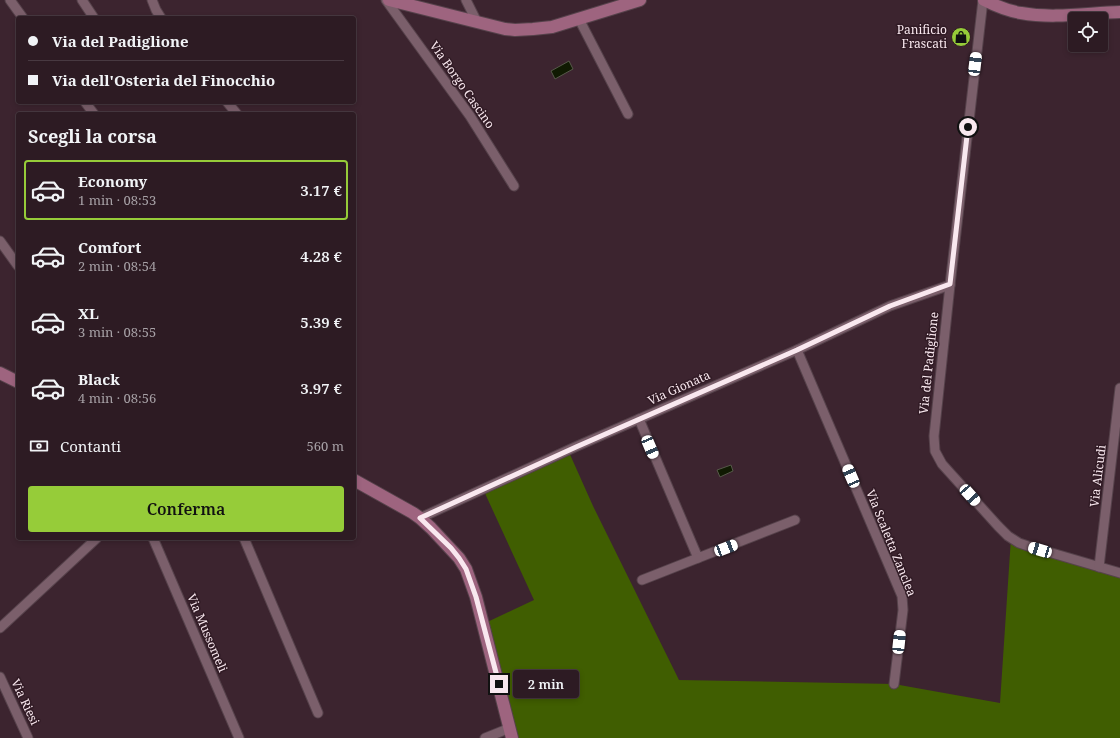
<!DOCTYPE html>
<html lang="it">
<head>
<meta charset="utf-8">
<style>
	:root { --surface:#2d1b23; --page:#392830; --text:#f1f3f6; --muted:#a7a1a6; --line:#483941; --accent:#96cc39 }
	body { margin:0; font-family:"Noto Serif",serif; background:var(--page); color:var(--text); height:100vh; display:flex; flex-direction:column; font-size:15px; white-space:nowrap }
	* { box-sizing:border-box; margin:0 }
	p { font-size:13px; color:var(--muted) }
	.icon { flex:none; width:22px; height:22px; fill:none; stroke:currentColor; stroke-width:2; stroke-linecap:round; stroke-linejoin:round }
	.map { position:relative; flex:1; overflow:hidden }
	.sheet { position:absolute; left:16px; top:112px; width:340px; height:428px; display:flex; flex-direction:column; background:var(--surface); border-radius:4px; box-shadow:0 2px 6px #0003,0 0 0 1px var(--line) }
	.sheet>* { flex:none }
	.top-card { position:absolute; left:16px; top:16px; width:340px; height:88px; border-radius:4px; box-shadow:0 2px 6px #0003,0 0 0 1px var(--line); display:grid; align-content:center; height:88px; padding:0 12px; background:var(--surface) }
	.controls { position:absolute; left:1068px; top:12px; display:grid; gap:8px }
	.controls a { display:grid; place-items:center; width:40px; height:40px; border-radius:4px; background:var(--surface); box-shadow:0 2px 6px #0003,0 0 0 1px var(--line); font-size:20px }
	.end { position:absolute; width:18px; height:18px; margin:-9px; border:5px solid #f9e8ef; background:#111; box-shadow:0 0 0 2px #111 }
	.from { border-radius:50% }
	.bubble { position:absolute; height:28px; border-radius:4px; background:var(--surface); box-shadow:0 2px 6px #0003,0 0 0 1px var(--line); font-size:13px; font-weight:600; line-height:28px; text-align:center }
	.car { position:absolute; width:12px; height:24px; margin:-12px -6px; border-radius:5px; box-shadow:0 0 3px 1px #0007; background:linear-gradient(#fff 24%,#345 0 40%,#fff 0 76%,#345 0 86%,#fff 0) }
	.top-card b { display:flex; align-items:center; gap:14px; height:38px; font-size:15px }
	.top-card b+b { border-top:1px solid var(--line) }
	.top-card i { width:10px; height:10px; background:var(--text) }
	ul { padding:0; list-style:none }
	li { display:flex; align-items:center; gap:12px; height:60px; margin:0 8px 6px; padding:0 4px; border:2px solid transparent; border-radius:4px }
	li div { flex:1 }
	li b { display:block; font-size:15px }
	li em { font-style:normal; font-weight:600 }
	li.selected { border-color:var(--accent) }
	li>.icon { width:36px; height:36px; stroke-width:1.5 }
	h2 { padding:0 12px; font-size:18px; line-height:48px }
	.pay { display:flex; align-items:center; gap:10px; height:44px; padding:0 12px; font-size:15px }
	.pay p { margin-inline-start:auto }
	.primary-button { display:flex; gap:8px; margin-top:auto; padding:8px 12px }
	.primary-button a { flex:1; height:46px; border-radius:4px; background:var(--accent); color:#111; font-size:16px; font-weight:600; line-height:46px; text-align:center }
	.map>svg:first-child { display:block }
</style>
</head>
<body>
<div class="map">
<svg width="1120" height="738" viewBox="0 0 1120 738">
	<rect width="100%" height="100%" fill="#3c242f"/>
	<!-- green -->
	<path fill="#405e01" d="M568 450 593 506 679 680 894 684 1000 703 1011 538 1120 573V738H513L483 624 534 600 483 489Z"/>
	<!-- water -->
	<g fill="#101a02" stroke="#565849">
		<path d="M569 61 573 69 555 79 551 71Z"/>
		<path d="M731 465 733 471 720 477 717 470Z"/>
	</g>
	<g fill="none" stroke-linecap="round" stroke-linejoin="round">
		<!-- street casing -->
		<g stroke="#56424b" stroke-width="11">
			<g id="street">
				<path d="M10 0 23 18"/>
				<path d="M82 0 94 18"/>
				<path d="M152 0 156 10 161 18"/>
				<path d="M386 0 470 116 514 186"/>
				<path d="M466 0 477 22"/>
				<path d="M983 0 950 285 934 436 935 451 942 464 998 526 1008 536 1019 543 1028 546 1120 573"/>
				<path d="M579 19 628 114"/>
				<path d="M85 102 94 114"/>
				<path d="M227 102 237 114"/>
				<path d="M0 241 18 266"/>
				<path d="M797 350 902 596 903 610 894 684"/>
				<path d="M639 419 698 558 795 520"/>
				<path d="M420 518 575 447 797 350 890 306 950 285"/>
				<path d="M153 538 239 738"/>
				<path d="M244 538 318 713"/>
				<path d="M1099 567 1120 388"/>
				<path d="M642 580 698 558"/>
				<path d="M0 628 97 538"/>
				<path d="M0 677 28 738"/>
				<path d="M485 738 510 728"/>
			</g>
		</g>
		<!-- secondary casing -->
		<g stroke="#56424b" stroke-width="14">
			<g id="secondary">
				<path d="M389 0 505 29 515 30 533 29 552 27 640 0"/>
				<path d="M984 0C996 6 1008 11 1021 13 1053 19 1088 13 1120 12"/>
				<path d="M0 373 18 382"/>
				<path d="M354 480 413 513 420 518 431 528 459 558 466 569 476 597 512 738"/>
			</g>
		</g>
		<!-- street -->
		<use href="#street" stroke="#7b5f6b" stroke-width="9"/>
		<!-- secondary -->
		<use href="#secondary" stroke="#9e647f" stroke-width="12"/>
	</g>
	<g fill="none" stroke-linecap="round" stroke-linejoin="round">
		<!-- route -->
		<path stroke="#f9e8ef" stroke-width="5" d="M499 684 476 597 466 569 459 558 451 548 420 518 576 447 797 350 890 306 950 284 968 127"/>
	</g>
	<!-- icons -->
	<defs>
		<g id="shop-disc" transform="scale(1)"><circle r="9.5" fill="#96cc39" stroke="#311b25"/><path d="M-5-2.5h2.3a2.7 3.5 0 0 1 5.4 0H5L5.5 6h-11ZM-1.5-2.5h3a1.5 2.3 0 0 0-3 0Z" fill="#111"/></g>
	</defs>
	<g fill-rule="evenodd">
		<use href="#shop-disc" x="961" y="37"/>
	</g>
	<g text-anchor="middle" stroke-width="3" stroke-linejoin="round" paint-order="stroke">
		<!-- poi labels -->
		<g font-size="12" fill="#f9e8ef" stroke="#311b25" text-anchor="end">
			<text x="947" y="34">Panificio<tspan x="947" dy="14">Frascati</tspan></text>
		</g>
		<!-- street labels -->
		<g font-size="12" fill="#f9e8ef" stroke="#311b25">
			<text transform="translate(462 85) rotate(55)" y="4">Via Borgo Cascino</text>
			<text transform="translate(929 363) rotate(-84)" y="4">Via del Padiglione</text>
			<text transform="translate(679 388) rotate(-24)" y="4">Via Gionata</text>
			<text transform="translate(1098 476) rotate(-83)" y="4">Via Alicudi</text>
			<text transform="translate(891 543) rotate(68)" y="4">Via Scaletta Zanclea</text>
			<text transform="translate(207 633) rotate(67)" y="4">Via Mussomeli</text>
			<text transform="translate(25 702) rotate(65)" y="4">Via Riesi</text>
		</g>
	</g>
</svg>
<div class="controls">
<a><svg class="icon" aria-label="locate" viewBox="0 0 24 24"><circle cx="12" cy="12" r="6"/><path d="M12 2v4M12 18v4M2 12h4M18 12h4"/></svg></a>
</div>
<i class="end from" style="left:968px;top:127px"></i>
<i class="end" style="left:499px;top:684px"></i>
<div class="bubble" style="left:513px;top:670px;width:66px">2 min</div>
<i class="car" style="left:975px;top:64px;rotate:7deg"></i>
<i class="car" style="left:650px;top:447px;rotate:157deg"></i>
<i class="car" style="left:851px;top:476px;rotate:337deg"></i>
<i class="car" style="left:970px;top:495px;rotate:138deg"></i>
<i class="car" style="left:726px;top:548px;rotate:69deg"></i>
<i class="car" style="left:1040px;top:550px;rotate:287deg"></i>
<i class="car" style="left:899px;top:642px;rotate:6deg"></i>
<div class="top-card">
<b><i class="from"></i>Via del Padiglione</b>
<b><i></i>Via dell'Osteria del Finocchio</b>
</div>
<section class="sheet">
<h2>Scegli la corsa</h2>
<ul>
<li class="selected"><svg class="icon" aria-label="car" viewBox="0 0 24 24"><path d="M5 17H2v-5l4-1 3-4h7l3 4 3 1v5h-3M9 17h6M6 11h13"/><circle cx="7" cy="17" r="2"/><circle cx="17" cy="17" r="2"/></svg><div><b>Economy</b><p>1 min · 08:53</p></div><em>3.17 €</em></li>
<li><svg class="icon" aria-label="car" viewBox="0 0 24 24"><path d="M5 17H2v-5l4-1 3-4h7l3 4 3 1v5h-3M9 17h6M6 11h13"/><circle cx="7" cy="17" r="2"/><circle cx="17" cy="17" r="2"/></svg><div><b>Comfort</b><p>2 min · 08:54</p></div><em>4.28 €</em></li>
<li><svg class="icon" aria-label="car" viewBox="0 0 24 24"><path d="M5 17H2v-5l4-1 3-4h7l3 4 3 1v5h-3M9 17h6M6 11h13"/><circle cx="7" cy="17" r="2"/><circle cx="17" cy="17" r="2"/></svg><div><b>XL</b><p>3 min · 08:55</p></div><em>5.39 €</em></li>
<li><svg class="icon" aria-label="car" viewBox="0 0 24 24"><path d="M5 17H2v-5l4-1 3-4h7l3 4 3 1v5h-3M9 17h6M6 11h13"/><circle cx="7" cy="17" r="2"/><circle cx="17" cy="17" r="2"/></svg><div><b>Black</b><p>4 min · 08:56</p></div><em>3.97 €</em></li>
</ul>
<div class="pay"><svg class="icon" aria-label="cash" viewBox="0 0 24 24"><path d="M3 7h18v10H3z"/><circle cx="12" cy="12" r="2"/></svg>Contanti<p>560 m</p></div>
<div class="primary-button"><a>Conferma</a></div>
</section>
</div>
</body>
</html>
